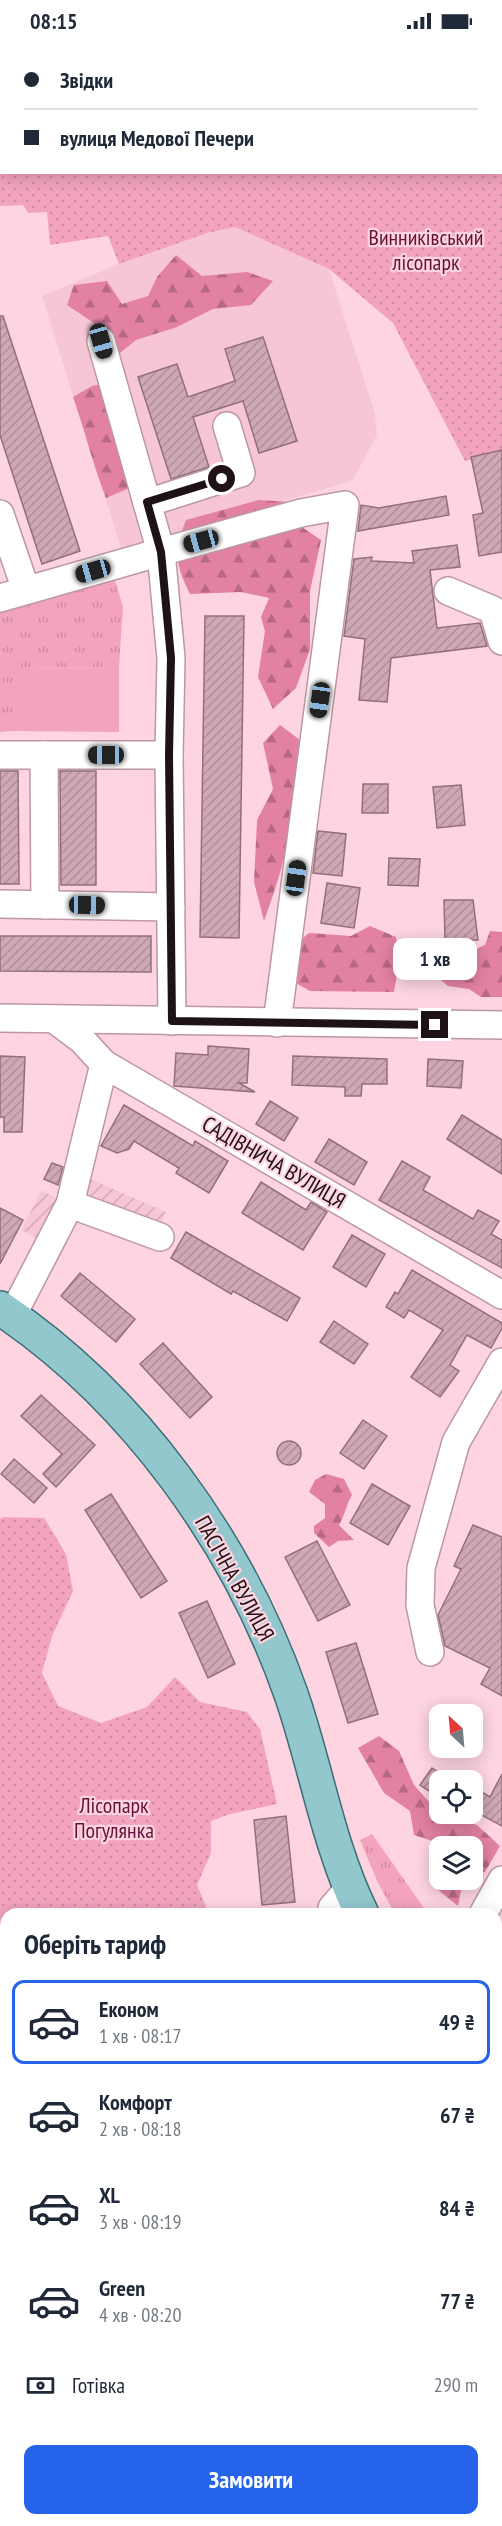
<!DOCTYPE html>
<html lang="uk">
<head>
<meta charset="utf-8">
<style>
	:root { --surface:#fff; --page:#f6f6f7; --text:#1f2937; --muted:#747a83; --line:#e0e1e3; --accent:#2563eb }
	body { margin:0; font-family:"PT Sans Narrow",sans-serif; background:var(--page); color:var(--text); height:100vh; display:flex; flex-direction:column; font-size:22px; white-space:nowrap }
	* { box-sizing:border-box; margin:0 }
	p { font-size:20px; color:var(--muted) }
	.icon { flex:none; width:33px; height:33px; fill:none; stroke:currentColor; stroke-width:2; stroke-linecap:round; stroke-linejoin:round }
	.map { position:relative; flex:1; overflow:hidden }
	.side { position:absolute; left:0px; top:1866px; width:502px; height:618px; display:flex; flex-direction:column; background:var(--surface); border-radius:18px 18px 0 0; box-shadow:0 3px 15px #0003 }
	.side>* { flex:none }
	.banner { position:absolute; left:0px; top:0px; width:502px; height:132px; box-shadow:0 3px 15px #0003; display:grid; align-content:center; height:132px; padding:0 24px; background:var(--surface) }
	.needle { width:39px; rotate:334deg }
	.buttons { position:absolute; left:429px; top:1662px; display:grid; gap:12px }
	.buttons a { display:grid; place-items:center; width:54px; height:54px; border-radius:12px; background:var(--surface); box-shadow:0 3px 15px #0003; font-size:30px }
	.end { position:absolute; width:27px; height:27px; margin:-14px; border:8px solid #1f1216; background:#fff; box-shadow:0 0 0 3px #fff }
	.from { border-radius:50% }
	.bubble { position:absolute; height:42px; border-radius:12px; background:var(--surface); box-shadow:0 3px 15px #0003; font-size:20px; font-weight:800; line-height:42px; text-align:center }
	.car { position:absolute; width:18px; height:36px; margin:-18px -9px; border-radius:8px; box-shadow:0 0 4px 2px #0007; background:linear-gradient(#222 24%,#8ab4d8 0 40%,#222 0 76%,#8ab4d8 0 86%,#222 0) }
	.banner b { display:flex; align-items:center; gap:21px; height:57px; font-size:22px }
	.banner b+b { border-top:2px solid var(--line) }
	.banner i { width:15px; height:15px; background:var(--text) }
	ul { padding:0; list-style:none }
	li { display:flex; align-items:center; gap:18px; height:84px; margin:0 12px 9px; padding:0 12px; border:3px solid transparent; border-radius:12px }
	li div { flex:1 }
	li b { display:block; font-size:22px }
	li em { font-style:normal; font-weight:800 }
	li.selected { border-color:var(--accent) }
	li>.icon { width:54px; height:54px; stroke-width:1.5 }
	h2 { padding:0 24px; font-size:27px; line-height:72px }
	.pay { display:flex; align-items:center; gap:15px; height:66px; padding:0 24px; font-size:22px }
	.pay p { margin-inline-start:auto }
	.action { display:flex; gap:12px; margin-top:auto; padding:12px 24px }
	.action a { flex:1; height:69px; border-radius:12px; background:var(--accent); color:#fff; font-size:24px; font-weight:800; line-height:69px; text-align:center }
	.status { display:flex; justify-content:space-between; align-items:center; height:42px; padding:0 30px; background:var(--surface); direction:ltr }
	.status svg { height:16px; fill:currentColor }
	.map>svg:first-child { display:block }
</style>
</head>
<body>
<div class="status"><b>08:15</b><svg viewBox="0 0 49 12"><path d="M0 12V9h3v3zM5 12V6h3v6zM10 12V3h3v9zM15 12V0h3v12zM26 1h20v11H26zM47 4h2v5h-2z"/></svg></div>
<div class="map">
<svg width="502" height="2484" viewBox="0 0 502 2484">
	<defs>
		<pattern id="industrial-furrows" width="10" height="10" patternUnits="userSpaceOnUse" patternTransform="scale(1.5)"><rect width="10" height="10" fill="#f7c6d5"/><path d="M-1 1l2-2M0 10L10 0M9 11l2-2" fill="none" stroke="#d3a9b6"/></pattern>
		<pattern id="grass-tufts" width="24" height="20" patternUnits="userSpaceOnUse" patternTransform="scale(1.5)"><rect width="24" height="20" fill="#f3a3be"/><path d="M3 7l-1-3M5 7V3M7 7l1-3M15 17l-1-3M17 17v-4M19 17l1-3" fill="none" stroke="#d08ba3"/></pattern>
		<pattern id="forest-firs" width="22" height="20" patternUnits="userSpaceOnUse" patternTransform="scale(1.5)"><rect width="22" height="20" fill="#e281a3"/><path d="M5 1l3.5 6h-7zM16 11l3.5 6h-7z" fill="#b76884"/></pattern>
		<pattern id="park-dots" width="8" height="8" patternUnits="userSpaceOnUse" patternTransform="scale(1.5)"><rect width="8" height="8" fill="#f3a3be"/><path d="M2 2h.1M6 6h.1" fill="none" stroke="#d08ba3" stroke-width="1.8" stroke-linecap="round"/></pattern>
		<pattern id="building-hatch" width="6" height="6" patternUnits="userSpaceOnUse" patternTransform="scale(1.5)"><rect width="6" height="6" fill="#cea8b3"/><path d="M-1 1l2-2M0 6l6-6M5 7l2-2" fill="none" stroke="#b09099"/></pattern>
	</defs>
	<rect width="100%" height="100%" fill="#fdd4e0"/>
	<!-- built -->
	<path fill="#f7c6d5" d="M235 185 329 227 375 372 377 393 352 439 121 506 42 254 119 222 207 191Z"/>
	<!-- industrial -->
	<g fill="url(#industrial-furrows)">
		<path d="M86 1135 166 1170 160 1184 79 1150Z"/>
		<path d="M42 1148 58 1157 38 1197 21 1188Z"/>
	</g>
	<!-- grass -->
	<g fill="url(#grass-tufts)">
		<path d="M115 538 123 565 119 625 14 626 13 689 0 690V567Z"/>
		<path d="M372 1792 426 1869 429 1872H395L378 1841 360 1798Z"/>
		<path d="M496 2090 502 2096V2142L497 2136Z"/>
	</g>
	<!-- forest -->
	<g fill="url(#forest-firs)">
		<path d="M176 213 202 234 247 230 273 239 251 263 213 267 177 285 136 298 110 319 94 281 67 263 74 243 107 239 122 262 148 254 157 235Z"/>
		<path d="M116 339 146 448 127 447 106 456C93 423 85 389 73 355L92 344Z"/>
		<path d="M259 458 289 460 296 481 321 498 310 549V607L296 646 273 667 258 635 265 589 261 575 269 556 241 550 190 552C175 523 174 508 186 478Z"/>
		<path d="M280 683 300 698C305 748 282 832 264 879L254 840 257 778 273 747 263 701Z"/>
		<path d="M370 884 396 895 399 920 394 950 310 949 296 941 294 903 309 891 351 894Z"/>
		<path d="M490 889 502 890V955H481L469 947 448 944 437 935 435 905 467 911 485 903Z"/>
		<path d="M326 1432 344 1437 352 1453C346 1463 345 1473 339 1483L354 1498 338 1499 329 1505 314 1491V1484L325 1476V1462L309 1450 315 1438Z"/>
		<path d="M379 1694 399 1709 414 1743 440 1772 477 1783 500 1804 485 1830 473 1834 472 1804H448L414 1793 410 1769 384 1751 358 1706Z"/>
		<path d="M439 1829 440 1838H463L458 1864 433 1844Z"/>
	</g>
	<!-- park -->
	<g fill="url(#park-dots)" fill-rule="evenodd">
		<path d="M0 0H502V411L465 419 393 281 329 227 235 185 207 191 119 222 108 194 50 203 47 170 28 171 23 163 0 164ZM2 2H501V130H2Z"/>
		<path d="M3 1475 44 1476 66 1512 73 1549 52 1594 42 1631 58 1664 101 1681 147 1665 175 1635 200 1660 247 1670 260 1687 277 1762 230 1772 211 1779V1811L197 1843 209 1872H6V2478H496L497 2458 502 2462V2484H0V1477Z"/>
	</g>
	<!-- garden -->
	<path fill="#f3a3be" d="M119 625V690L13 689V626Z"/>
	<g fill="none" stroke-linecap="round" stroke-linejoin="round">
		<!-- stream -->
		<g stroke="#2098a5" stroke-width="6">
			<path d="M0 2029 6 2041"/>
			<path d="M0 2244 6 2241"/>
		</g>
	</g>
	<!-- building -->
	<g fill="url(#building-hatch)" stroke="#946f7b" stroke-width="1.5">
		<path d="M0 274H3L80 509 42 522 0 393Z"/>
		<path d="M263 295 297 399 259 411 243 359 193 375 209 425 171 437 138 335 177 322 188 355 235 339 225 307Z"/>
		<path d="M502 408V510L479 514 473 473 483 471 471 415Z"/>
		<path d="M446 454 449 473 358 489 361 463 379 466Z"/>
		<path d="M457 503 460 525 430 528 437 586 480 581 487 604 391 616 387 660 359 658 365 597 344 594 354 517 372 515 371 519 414 521 412 509Z"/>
		<path d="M205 574H244L239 896 200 895Z"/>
		<path d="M0 729H18L19 842H0Z"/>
		<path d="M60 729H96V843H61Z"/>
		<path d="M363 742H388V771H362Z"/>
		<path d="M461 743 465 783 437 786 433 745Z"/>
		<path d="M318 789 346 792 342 834 313 831Z"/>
		<path d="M389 816 420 817 418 844 388 843Z"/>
		<path d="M327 841 360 846 354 886 321 881Z"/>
		<path d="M444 858H473L478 898H445Z"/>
		<path d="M0 894H151V930L0 929Z"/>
		<path d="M208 1004 249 1007 247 1041H239L255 1050 174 1044 176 1011 208 1013Z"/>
		<path d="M0 1014 25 1015 22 1090H4V1075H0Z"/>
		<path d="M293 1014 387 1017V1042H362L361 1054H345V1045L292 1043Z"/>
		<path d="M428 1017 463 1019 461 1046 427 1044Z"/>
		<path d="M270 1059 298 1076 284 1099 256 1082Z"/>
		<path d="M124 1063 193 1104 195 1099 228 1119 209 1151 176 1131 179 1126 134 1099 129 1107 117 1111 101 1104Z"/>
		<path d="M462 1073 502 1098V1132L447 1097Z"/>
		<path d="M329 1097 367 1120 354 1143 315 1120Z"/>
		<path d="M402 1119 430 1135 423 1148 473 1177 478 1168 499 1179 491 1192 502 1198V1226L379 1158Z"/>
		<path d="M52 1121 63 1125 58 1143 44 1137Z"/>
		<path d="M261 1140 306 1168 311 1160 327 1170 303 1208 242 1171Z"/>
		<path d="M0 1166 23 1178 0 1222Z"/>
		<path d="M186 1190 300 1256 287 1279 233 1249 231 1252 171 1216Z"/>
		<path d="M352 1193 385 1212 366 1245 333 1225Z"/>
		<path d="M412 1228 502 1281V1286L491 1306 467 1293 450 1323 459 1329 440 1355 411 1335 443 1288 409 1268 404 1276 386 1265 395 1250 398 1252Z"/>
		<path d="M80 1231 135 1277 116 1300 61 1254Z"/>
		<path d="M334 1279 368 1302 354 1322 320 1300Z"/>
		<path d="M163 1301 212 1355 190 1376 140 1322Z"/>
		<path d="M41 1353 95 1403 56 1445 43 1432 62 1412 21 1374Z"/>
		<path d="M363 1378 387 1394 364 1427 340 1411Z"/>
		<circle cx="289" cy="1411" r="12"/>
		<path d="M14 1417 47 1446 34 1461 1 1432Z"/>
		<path d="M372 1442 410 1464 388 1503 350 1481Z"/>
		<path d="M111 1452 167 1539 141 1556 85 1468Z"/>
		<path d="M473 1483 502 1495V1654L481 1642 490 1626 445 1604 438 1573 461 1527 454 1524Z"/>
		<path d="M317 1499 350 1563 318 1579 285 1515Z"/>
		<path d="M207 1559 235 1622 208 1636 179 1571Z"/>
		<path d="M356 1601 378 1672 348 1681 326 1610Z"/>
		<path d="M432 1726 447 1736 445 1738H440V1746L435 1753 420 1743Z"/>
		<path d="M502 1732V1784L472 1768 482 1750 490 1755Z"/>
		<path d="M286 1774 295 1860 262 1863 254 1778Z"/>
	</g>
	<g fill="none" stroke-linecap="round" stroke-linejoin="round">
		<!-- minor casing -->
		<g stroke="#bd97a3" stroke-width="30">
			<g id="minor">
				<path d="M101 299 161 510 301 471 345 463 277 981"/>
				<path d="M147 461 241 431 227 384"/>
				<path d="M0 472 26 548"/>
				<path d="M448 549 493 568 502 599"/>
				<path d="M0 556 161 510 171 616 169 713 172 979"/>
				<path d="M0 713H169"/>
				<path d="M44 713 45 863"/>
				<path d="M0 862 171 865"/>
				<path d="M0 976 502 983"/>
				<path d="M54 977 82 998 104 1022 502 1253"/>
				<path d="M70 1162 160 1195"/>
				<path d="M12 1274 70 1162 104 1022"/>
				<path d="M430 1610 420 1563 421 1526 456 1400 502 1320"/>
				<path d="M332 1872V1866L350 1845"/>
				<path d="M483 1872 502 1838"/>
				<path d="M496 1904 502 1901"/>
				<path d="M496 1925 502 1931"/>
				<path d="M496 2175 502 2182"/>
				<path d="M496 2337 502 2333"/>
				<path d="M496 2446 502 2450"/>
			</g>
		</g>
		<!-- major casing -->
		<g stroke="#3a6f77" stroke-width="36">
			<g id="major">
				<path d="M0 1266C134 1356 238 1501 291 1652 316 1724 328 1803 362 1872"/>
				<path d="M496 2049 502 2056"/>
			</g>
		</g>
		<!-- minor -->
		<use href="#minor" stroke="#fff" stroke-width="27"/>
		<!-- major -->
		<use href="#major" stroke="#92c7cd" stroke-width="33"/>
	</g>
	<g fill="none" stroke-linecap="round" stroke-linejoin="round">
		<!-- route -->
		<path stroke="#1f1216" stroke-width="8" d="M222 437 147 460 161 510 171 616 169 713 172 979 435 983"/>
	</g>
	<g text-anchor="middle" stroke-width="4.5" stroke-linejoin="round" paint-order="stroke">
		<!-- park labels -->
		<g font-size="22" fill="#671139" stroke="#fdd4e0">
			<text x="426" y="203">Винниківський<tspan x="426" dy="25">лісопарк</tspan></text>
			<text x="114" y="1771">Лісопарк<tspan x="114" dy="25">Погулянка</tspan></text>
		</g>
		<!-- street labels -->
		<g font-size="22" fill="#1f1216" stroke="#fdd4e0">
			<text transform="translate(274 1120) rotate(30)" y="8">САДІВНИЧА ВУЛИЦЯ</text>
			<text transform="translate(235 1536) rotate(61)" y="8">ПАСІЧНА ВУЛИЦЯ</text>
		</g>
	</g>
</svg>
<div class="buttons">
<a><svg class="needle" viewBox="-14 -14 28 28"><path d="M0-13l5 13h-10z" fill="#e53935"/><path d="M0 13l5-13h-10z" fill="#747a83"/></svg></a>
<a><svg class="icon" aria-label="locate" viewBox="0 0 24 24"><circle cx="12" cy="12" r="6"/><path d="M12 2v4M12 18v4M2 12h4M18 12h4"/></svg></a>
<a><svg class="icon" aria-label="layers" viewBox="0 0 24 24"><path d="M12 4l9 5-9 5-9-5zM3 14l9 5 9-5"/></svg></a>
</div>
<i class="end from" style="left:222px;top:437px"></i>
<i class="end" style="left:435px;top:983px"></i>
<div class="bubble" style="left:393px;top:896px;width:84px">1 хв</div>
<i class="car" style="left:101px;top:299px;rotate:164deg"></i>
<i class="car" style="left:201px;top:499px;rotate:255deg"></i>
<i class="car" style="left:93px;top:529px;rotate:254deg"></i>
<i class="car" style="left:320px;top:658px;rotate:188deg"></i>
<i class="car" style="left:106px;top:713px;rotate:270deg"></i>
<i class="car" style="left:296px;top:836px;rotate:8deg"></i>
<i class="car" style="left:87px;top:863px;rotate:91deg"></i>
<div class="banner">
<b><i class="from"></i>Звідки</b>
<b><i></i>вулиця Медової Печери</b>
</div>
<section class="side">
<h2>Оберіть тариф</h2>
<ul>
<li class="selected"><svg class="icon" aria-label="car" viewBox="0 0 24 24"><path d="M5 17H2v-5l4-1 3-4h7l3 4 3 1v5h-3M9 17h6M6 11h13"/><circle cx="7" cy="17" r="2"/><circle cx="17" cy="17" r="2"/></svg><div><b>Економ</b><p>1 хв · 08:17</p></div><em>49 ₴</em></li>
<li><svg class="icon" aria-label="car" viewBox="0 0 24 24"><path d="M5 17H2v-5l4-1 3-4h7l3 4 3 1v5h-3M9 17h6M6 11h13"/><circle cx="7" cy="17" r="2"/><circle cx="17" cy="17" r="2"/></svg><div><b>Комфорт</b><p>2 хв · 08:18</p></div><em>67 ₴</em></li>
<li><svg class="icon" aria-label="car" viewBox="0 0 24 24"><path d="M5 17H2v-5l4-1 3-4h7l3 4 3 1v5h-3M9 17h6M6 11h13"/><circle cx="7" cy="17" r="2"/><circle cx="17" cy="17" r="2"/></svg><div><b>XL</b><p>3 хв · 08:19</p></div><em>84 ₴</em></li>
<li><svg class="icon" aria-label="car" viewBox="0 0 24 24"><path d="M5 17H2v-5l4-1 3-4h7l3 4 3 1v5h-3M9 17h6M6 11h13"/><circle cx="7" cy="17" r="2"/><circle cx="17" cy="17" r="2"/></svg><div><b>Green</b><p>4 хв · 08:20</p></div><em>77 ₴</em></li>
</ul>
<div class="pay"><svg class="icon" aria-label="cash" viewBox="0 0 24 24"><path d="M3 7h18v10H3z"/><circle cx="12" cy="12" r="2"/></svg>Готівка<p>290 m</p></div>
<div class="action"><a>Замовити</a></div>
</section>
</div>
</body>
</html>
